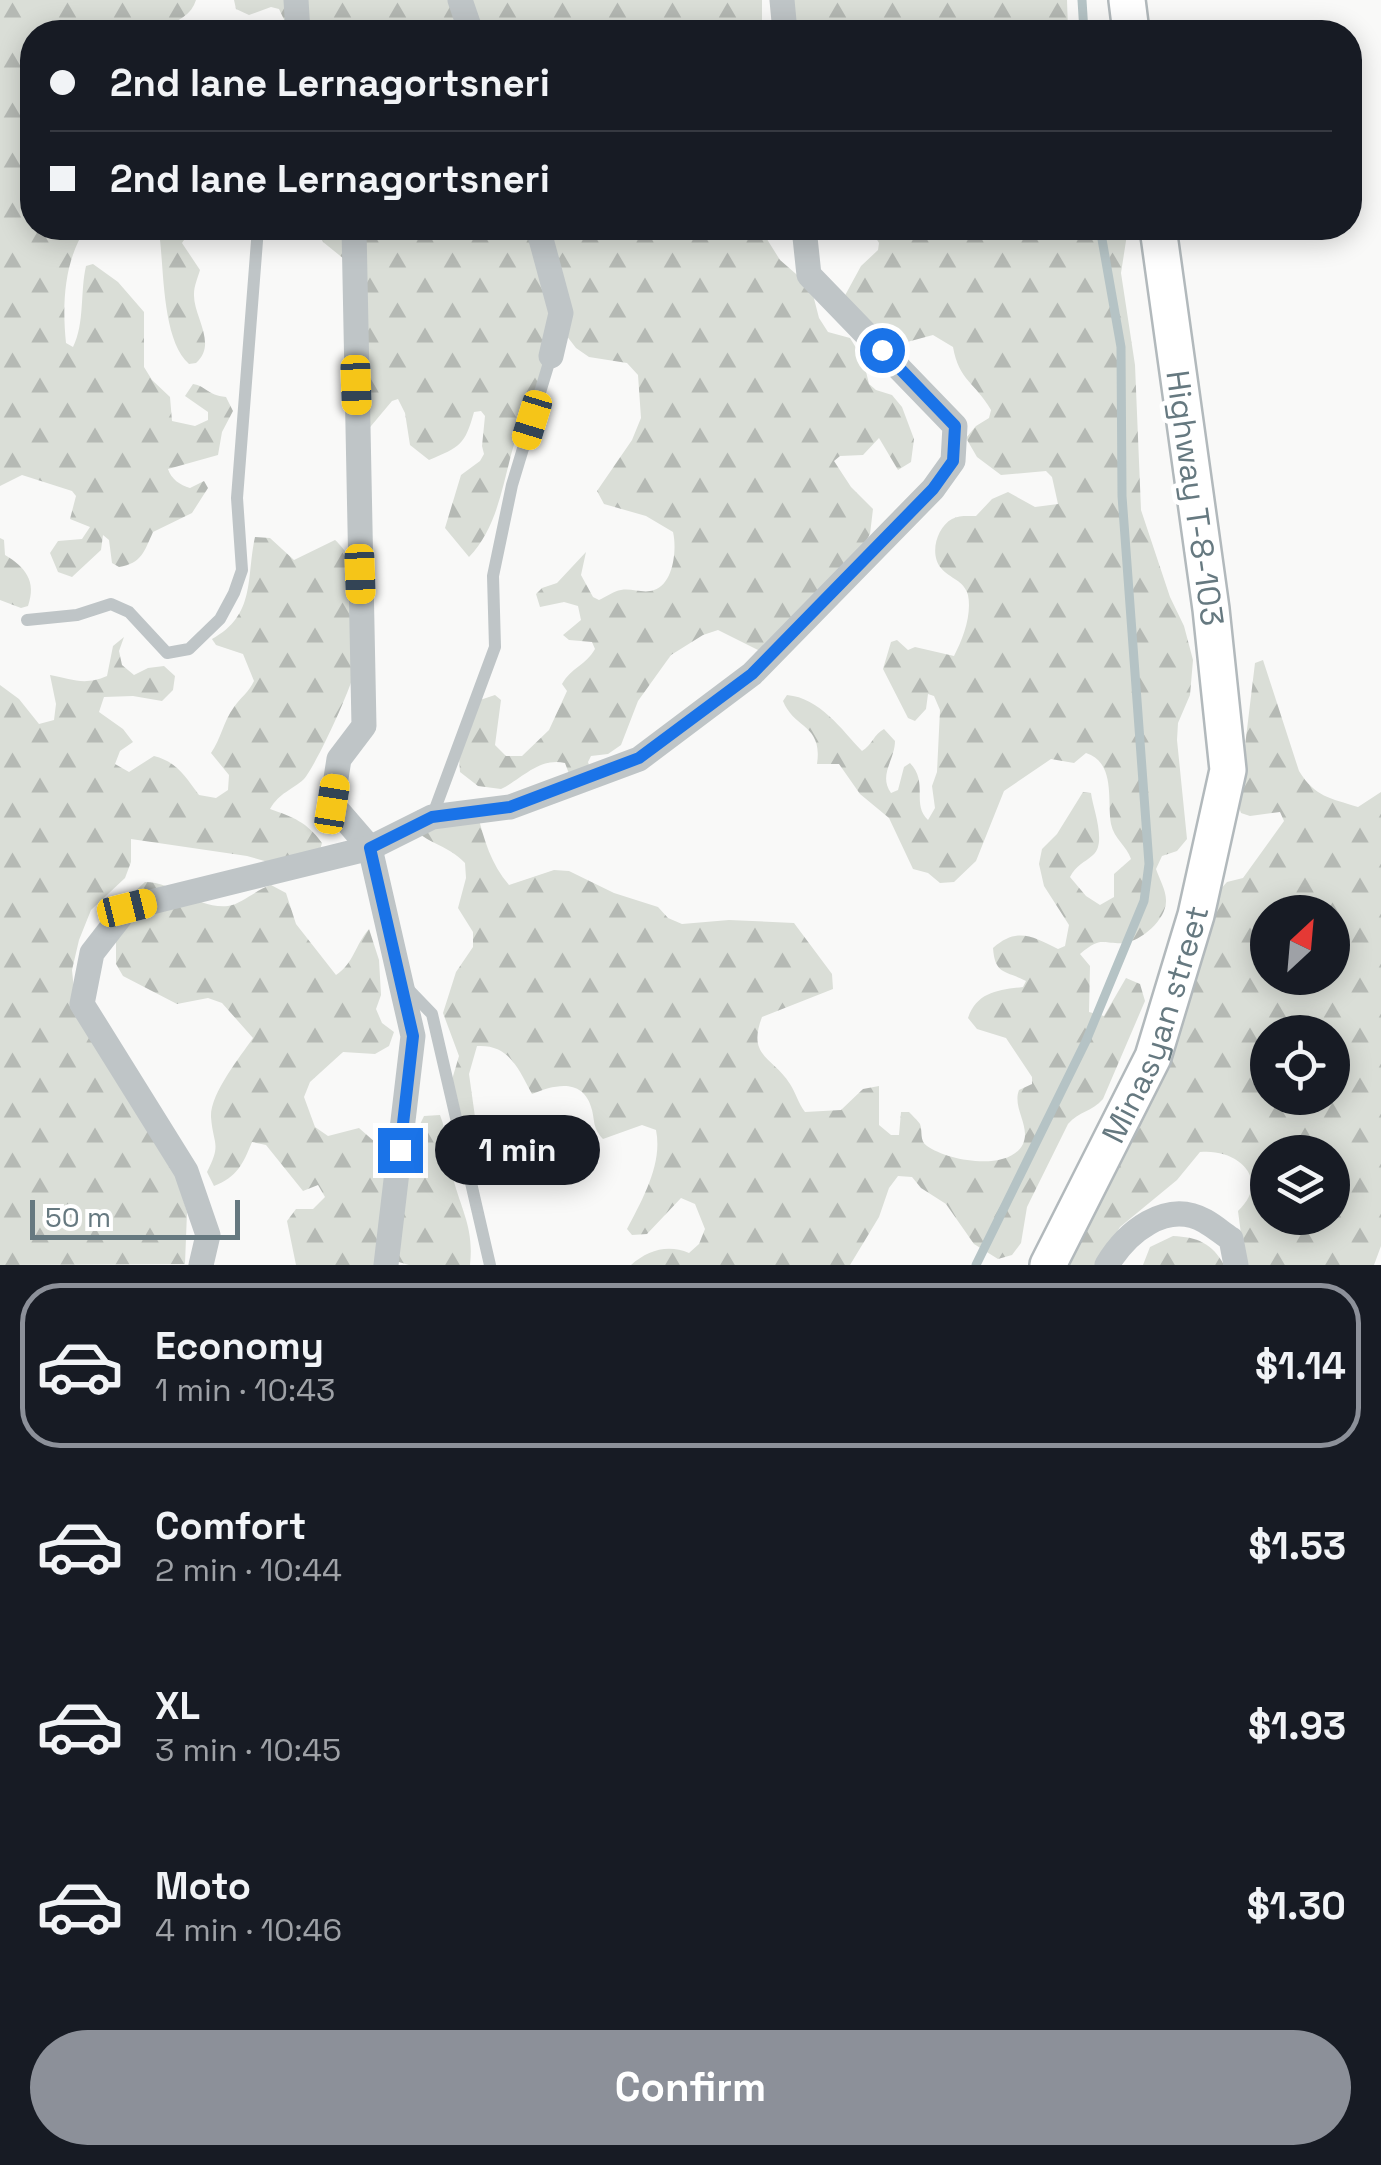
<!DOCTYPE html>
<html lang="en">
<head>
<meta charset="utf-8">
<style>
	:root { --surface:#171b24; --page:#242831; --text:#f1f3f6; --muted:#9ea1a6; --line:#363941; --accent:#8c9099 }
	body { margin:0; font-family:"Space Grotesk",sans-serif; background:var(--page); color:var(--text); height:100vh; display:flex; flex-direction:column; font-size:38px; white-space:nowrap }
	* { box-sizing:border-box; margin:0 }
	p { font-size:32px; color:var(--muted) }
	.icon { flex:none; width:55px; height:55px; fill:none; stroke:currentColor; stroke-width:2; stroke-linecap:round; stroke-linejoin:round }
	.map { position:relative; height:1265px; overflow:hidden }
	.side { display:flex; flex-direction:column; background:var(--surface); flex:1 }
	.side>* { flex:none }
	.guide { position:absolute; left:20px; top:20px; width:1342px; height:220px; border-radius:40px; box-shadow:0 5px 25px #0003; display:grid; align-content:center; height:220px; padding:0 30px; background:var(--surface) }
	.needle { width:65px; rotate:26deg }
	.controls { position:absolute; left:1250px; top:895px; display:grid; gap:20px }
	.controls a { display:grid; place-items:center; width:100px; height:100px; border-radius:50%; background:var(--surface); box-shadow:0 5px 25px #0003; font-size:50px }
	.scale { position:absolute; left:30px; bottom:25px; width:210px; box-sizing:border-box; padding-left:10px; border:5px solid #667980; border-top:0; font-size:28px; line-height:35px; white-space:nowrap; color:#667980; -webkit-text-stroke:8px #fff; paint-order:stroke }
	.end { position:absolute; width:45px; height:45px; margin:-22px; border:12px solid #1a73e8; background:#fff; box-shadow:0 0 0 5px #fff }
	.from { border-radius:50% }
	.bubble { position:absolute; height:70px; border-radius:35px; background:var(--surface); box-shadow:0 5px 25px #0003; font-size:32px; font-weight:800; line-height:70px; text-align:center }
	.car { position:absolute; width:30px; height:60px; margin:-30px -15px; border-radius:12px; box-shadow:0 0 8px 2px #0007; background:linear-gradient(#f5c518 24%,#345 0 40%,#f5c518 0 76%,#345 0 86%,#f5c518 0) }
	.guide b { display:flex; align-items:center; gap:35px; height:95px; font-size:38px }
	.guide b+b { border-top:2px solid var(--line) }
	.guide i { width:25px; height:25px; background:var(--text) }
	ul { padding:18px 0 0; list-style:none }
	li { display:flex; align-items:center; gap:30px; height:165px; margin:0 20px 15px; padding:0 10px; border:5px solid transparent; border-radius:40px }
	li div { flex:1 }
	li b { display:block; font-size:38px }
	li em { font-style:normal; font-weight:800 }
	li.on { border-color:var(--accent) }
	li>.icon { width:90px; height:90px; stroke-width:1.5 }
	.cta { display:flex; gap:20px; margin-top:auto; padding:20px 30px }
	.cta a { flex:1; height:115px; border-radius:60px; background:var(--accent); color:#fff; font-size:40px; font-weight:800; line-height:115px; text-align:center }
	.map>svg:first-child { display:block }
</style>
</head>
<body>
<div class="map">
<svg width="1381" height="1265" viewBox="0 0 1381 1265">
	<defs>
		<pattern id="forest-firs" width="22" height="20" patternUnits="userSpaceOnUse" patternTransform="scale(2.5)"><rect width="22" height="20" fill="#daded7"/><path d="M5 1l3.5 6h-7zM16 11l3.5 6h-7z" fill="#b5b9b4"/></pattern>
	</defs>
	<rect width="100%" height="100%" fill="#f9f9f8"/>
	<!-- forest -->
	<g fill="url(#forest-firs)" fill-rule="evenodd">
		<path d="M0 0H196C183 45 70 32 32 32V228H86C64 261 62 304 66 343L73 347C85 323 80 292 86 266L93 264 118 282 144 312V367L152 380 170 397 172 421 195 426 208 420V412L185 396 193 384C206 386 207 395 226 397L233 411 222 432 218 455 168 469C171 479 180 485 190 488L204 481 208 488 192 513 153 532C144 552 142 563 119 567L112 563 109 540 103 535 101 550 72 577 58 572 50 553 58 541 82 539 90 527 70 519 76 496 72 491 22 475 0 486Z"/>
		<path d="M234 0H762V32H290L279 9 271 7 249 15 236 9Z"/>
		<path d="M773 0H1067L1068 32H789Z"/>
		<path d="M150 228H192L182 243 200 270C198 277 194 286 194 294 193 316 218 344 196 363L189 364C163 341 164 275 160 240Z"/>
		<path d="M318 228H760L780 260 811 287 819 318 828 332 850 338 863 359 869 384 876 390 892 395 902 407 914 439 911 462 898 470 879 438 863 455 840 456 834 461 851 487 873 509 870 534 862 548 760 651 718 630 703 635 671 655 638 701 621 745 608 754 591 756 588 762 593 778 572 782 565 763C539 757 522 779 501 789L478 786 460 772 459 757 480 700 495 695 501 700 495 745 506 756H522L549 730 567 691 562 684C571 668 586 665 595 649L592 642 569 640 563 635 581 620 578 606 564 602 540 607 536 594 542 588 557 583 586 552 581 575 593 597 599 600C606 597 614 591 621 590 632 588 644 594 654 590 674 584 677 548 673 532L646 516 604 504 597 491 632 440 641 418 638 375 627 363 589 357 576 348 566 335C545 369 527 403 515 441 503 480 499 526 469 557L445 528 461 475 480 461 484 454 482 446 485 416 481 411 474 412C465 445 460 447 429 460L410 445 405 413 398 399 392 401 366 432 349 263 323 242Z"/>
		<path d="M870 228H1128L1121 273 1135 365 1141 510 1170 597 1184 626 1193 660 1190 695 1178 723 1177 740 1187 839 1177 851 1162 856 1156 869C1159 878 1166 890 1166 900 1167 919 1142 941 1124 943 1101 945 1103 935 1080 954L1090 966 1089 1012 1104 1016 1126 978 1140 984 1145 1001 1103 1099C1092 1112 1079 1111 1068 1124L1027 1207 1021 1243 1012 1255 998 1259 974 1244 946 1204 921 1188 912 1177 898 1176 889 1188 879 1217 850 1265H631C648 1250 668 1244 689 1253L699 1244 705 1229 695 1204 681 1198 647 1234 632 1235 627 1229C642 1200 663 1164 656 1130L642 1125 603 1139C593 1128 595 1123 592 1110 584 1078 556 1084 532 1094 518 1068 509 1044 477 1046L469 1074 476 1124 470 1138 460 1127 451 1083 459 1056 443 1013 456 972 473 947V932L458 908 466 878 465 863C448 844 421 843 406 820L418 810 432 817 477 812C484 840 491 864 509 885L554 870 569 871 614 893 658 907 668 918 682 924 729 920 794 923 832 974 833 989 762 1017C747 1057 772 1056 790 1084 796 1093 798 1103 805 1112L841 1110 863 1089 879 1086V1125L891 1135H899L901 1112H909C910 1113 919 1122 920 1124 923 1132 919 1140 927 1146 948 1161 1009 1172 1023 1144 1031 1126 1012 1108 1019 1090L1032 1084V1077L1006 1038 977 1029 968 1018C977 992 998 990 1023 987L1026 981C1005 970 995 975 993 948 1017 927 1032 936 1058 949L1065 946 1069 925 1044 886 1039 864 1042 849 1057 834 1083 792 1091 793C1093 809 1107 843 1093 855 1084 863 1076 865 1070 877L1086 896 1100 905 1114 897V874L1131 859C1127 846 1114 839 1111 824 1107 800 1116 763 1086 753L1074 763 1051 759 1004 791 976 861 954 882 940 883 928 873 913 869 889 818 860 794 839 764H817C823 724 794 729 783 701L787 695C820 698 841 729 862 751 872 745 874 734 884 729L895 741C895 760 878 775 891 793L898 790 904 767 910 763C929 783 911 804 928 820L935 808 932 786 937 772 940 710 934 696 928 694 926 709 915 721 908 718 883 669 891 642 897 640 908 650 915 647 954 656C963 639 972 615 968 595 964 580 950 579 941 568 929 554 937 527 952 519 959 515 968 516 976 516L992 499 1008 492 1035 507 1058 504 1052 477 1046 471 1001 475 977 457 966 438 976 426 989 418 991 410C975 382 959 381 953 347L933 335 896 345 874 341 842 301 861 266 878 250 879 243Z"/>
		<path d="M255 537 270 538 294 560 335 540C337 541 344 550 345 551 353 570 360 639 358 659 356 679 317 764 304 779 291 791 280 792 270 809 293 817 307 822 322 843L318 857 275 864 247 856 131 839V862L125 878 91 910 79 940 72 970 75 1000 161 1126 187 1212 185 1264 0 1265V685L19 699 39 724 54 720 56 704 50 675C72 679 84 686 107 676L113 646 124 637 119 651 122 665 134 675 148 668 164 666 175 676 173 690 162 701 133 696 104 697 99 712 123 729 133 742 120 751 115 764 129 772 154 756C177 762 185 776 199 795L216 798 228 790 229 775 211 753C221 739 223 722 234 707 241 697 249 692 254 681L243 654 216 645 212 639C256 615 246 578 255 537Z"/>
		<path d="M0 538 4 540 5 555C25 567 37 581 28 606L21 608 0 600Z"/>
		<path d="M1263 660 1299 771C1315 797 1330 798 1358 807L1381 792V1246L1374 1265H1245L1238 1211C1272 1179 1237 1148 1200 1152L1177 1180 1120 1227 1097 1265H1070L1216 894 1227 882 1243 878 1284 821 1280 812 1250 816 1241 813 1238 804 1255 663ZM1268 912H1332V978H1268ZM1268 1032H1332V1098H1268ZM1268 1152H1332V1218H1268Z"/>
		<path d="M145 882C175 882 196 909 228 906 242 904 257 889 271 885L286 893 296 924 336 975C354 963 355 945 369 929L379 960 381 995 376 1009 382 1023 394 1032 389 1046 375 1054 343 1052 310 1082 304 1097 315 1127 328 1136 359 1128 384 1150 399 1152 411 1143 424 1116 440 1115C448 1135 447 1157 453 1178 462 1212 474 1228 470 1265H409L392 1260 376 1265H296L287 1221 296 1209H313L325 1197 318 1185 303 1191 266 1145 252 1142C243 1164 237 1177 214 1186L207 1172C222 1143 213 1145 211 1117 210 1094 240 1057 253 1038L222 1003 208 998 177 1004 123 976 116 964V934L133 893Z"/>
		<path d="M1173 1236C1197 1237 1212 1243 1224 1265H1143L1150 1247Z"/>
	</g>
	<g fill="none" stroke-linecap="round" stroke-linejoin="round">
		<!-- stream -->
		<g stroke="#b5c3c5" stroke-width="9">
			<path d="M1082 0 1084 32"/>
			<path d="M976 1265 1086 1041 1144 901 1149 864 1122 496 1121 347 1100 228"/>
		</g>
		<!-- secondary casing -->
		<g stroke="#b2b9bc" stroke-width="40">
			<g id="secondary">
				<path d="M1127 0 1131 32"/>
				<path id="s1" d="M1048 1265 1153 1057 1196 915 1228 770 1211 609 1158 228"/>
			</g>
		</g>
		<!-- lane -->
		<g stroke="#bfc5c7" stroke-width="12">
			<path d="M27 620 77 615 111 604 129 612 167 653 189 649 220 619 234 593 242 570 237 498 258 228"/>
			<path d="M432 817 495 647 493 576 512 485 551 356"/>
			<path d="M406 987 432 1014 490 1265"/>
		</g>
		<!-- street -->
		<g stroke="#bfc5c7" stroke-width="25">
			<path d="M296 0 298 32"/>
			<path d="M460 0 471 32"/>
			<path d="M782 0 785 32"/>
			<path d="M354 228 364 726 339 759 332 804 370 848 413 1036 386 1265"/>
			<path d="M538 228 561 313 551 356"/>
			<path d="M201 1265 208 1235 186 1171 82 1004 92 953 127 908 370 848 432 817 510 807 639 759 752 674 933 489 953 461 955 426 809 275 804 228"/>
			<path d="M1107 1265C1126 1233 1166 1199 1205 1221 1214 1226 1222 1233 1231 1239L1236 1265"/>
		</g>
		<!-- secondary -->
		<use href="#secondary" stroke="#fff" stroke-width="35"/>
	</g>
	<g fill="none" stroke-linecap="round" stroke-linejoin="round">
		<!-- route -->
		<path stroke="#1a73e8" stroke-width="12" d="M400 1150 413 1036 370 848 432 817 510 807 639 758 752 674 933 489 953 461 955 426 882 350"/>
	</g>
	<g text-anchor="middle" stroke-width="10" stroke-linejoin="round" paint-order="stroke">
		<!-- street labels -->
		<g font-size="32" fill="#667980" stroke="#fff">
			<text transform="translate(1195 498) rotate(82)" y="11">Highway T-8-103</text>
			<text dy="11" stroke="none"><textPath href="#s1" startOffset="265">Minasyan street</textPath></text>
		</g>
	</g>
</svg>
<div class="controls">
<a><svg class="needle" viewBox="-14 -14 28 28"><path d="M0-13l5 13h-10z" fill="#e53935"/><path d="M0 13l5-13h-10z" fill="#9ea1a6"/></svg></a>
<a><svg class="icon" aria-label="locate" viewBox="0 0 24 24"><circle cx="12" cy="12" r="6"/><path d="M12 2v4M12 18v4M2 12h4M18 12h4"/></svg></a>
<a><svg class="icon" aria-label="layers" viewBox="0 0 24 24"><path d="M12 4l9 5-9 5-9-5zM3 14l9 5 9-5"/></svg></a>
</div>
<div class="scale">50 m</div>
<i class="end from" style="left:882px;top:350px"></i>
<i class="end" style="left:400px;top:1150px"></i>
<div class="bubble" style="left:435px;top:1115px;width:165px">1 min</div>
<i class="car" style="left:356px;top:385px;rotate:178deg"></i>
<i class="car" style="left:532px;top:420px;rotate:197deg"></i>
<i class="car" style="left:360px;top:574px;rotate:178deg"></i>
<i class="car" style="left:332px;top:804px;rotate:9deg"></i>
<i class="car" style="left:127px;top:908px;rotate:76deg"></i>
<div class="guide">
<b><i class="from"></i>2nd lane Lernagortsneri</b>
<b><i></i>2nd lane Lernagortsneri</b>
</div>
</div>
<section class="side">
<ul>
<li class="on"><svg class="icon" aria-label="car" viewBox="0 0 24 24"><path d="M5 17H2v-5l4-1 3-4h7l3 4 3 1v5h-3M9 17h6M6 11h13"/><circle cx="7" cy="17" r="2"/><circle cx="17" cy="17" r="2"/></svg><div><b>Economy</b><p>1 min · 10:43</p></div><em>$1.14</em></li>
<li><svg class="icon" aria-label="car" viewBox="0 0 24 24"><path d="M5 17H2v-5l4-1 3-4h7l3 4 3 1v5h-3M9 17h6M6 11h13"/><circle cx="7" cy="17" r="2"/><circle cx="17" cy="17" r="2"/></svg><div><b>Comfort</b><p>2 min · 10:44</p></div><em>$1.53</em></li>
<li><svg class="icon" aria-label="car" viewBox="0 0 24 24"><path d="M5 17H2v-5l4-1 3-4h7l3 4 3 1v5h-3M9 17h6M6 11h13"/><circle cx="7" cy="17" r="2"/><circle cx="17" cy="17" r="2"/></svg><div><b>XL</b><p>3 min · 10:45</p></div><em>$1.93</em></li>
<li><svg class="icon" aria-label="car" viewBox="0 0 24 24"><path d="M5 17H2v-5l4-1 3-4h7l3 4 3 1v5h-3M9 17h6M6 11h13"/><circle cx="7" cy="17" r="2"/><circle cx="17" cy="17" r="2"/></svg><div><b>Moto</b><p>4 min · 10:46</p></div><em>$1.30</em></li>
</ul>
<div class="cta"><a>Confirm</a></div>
</section>
</body>
</html>
